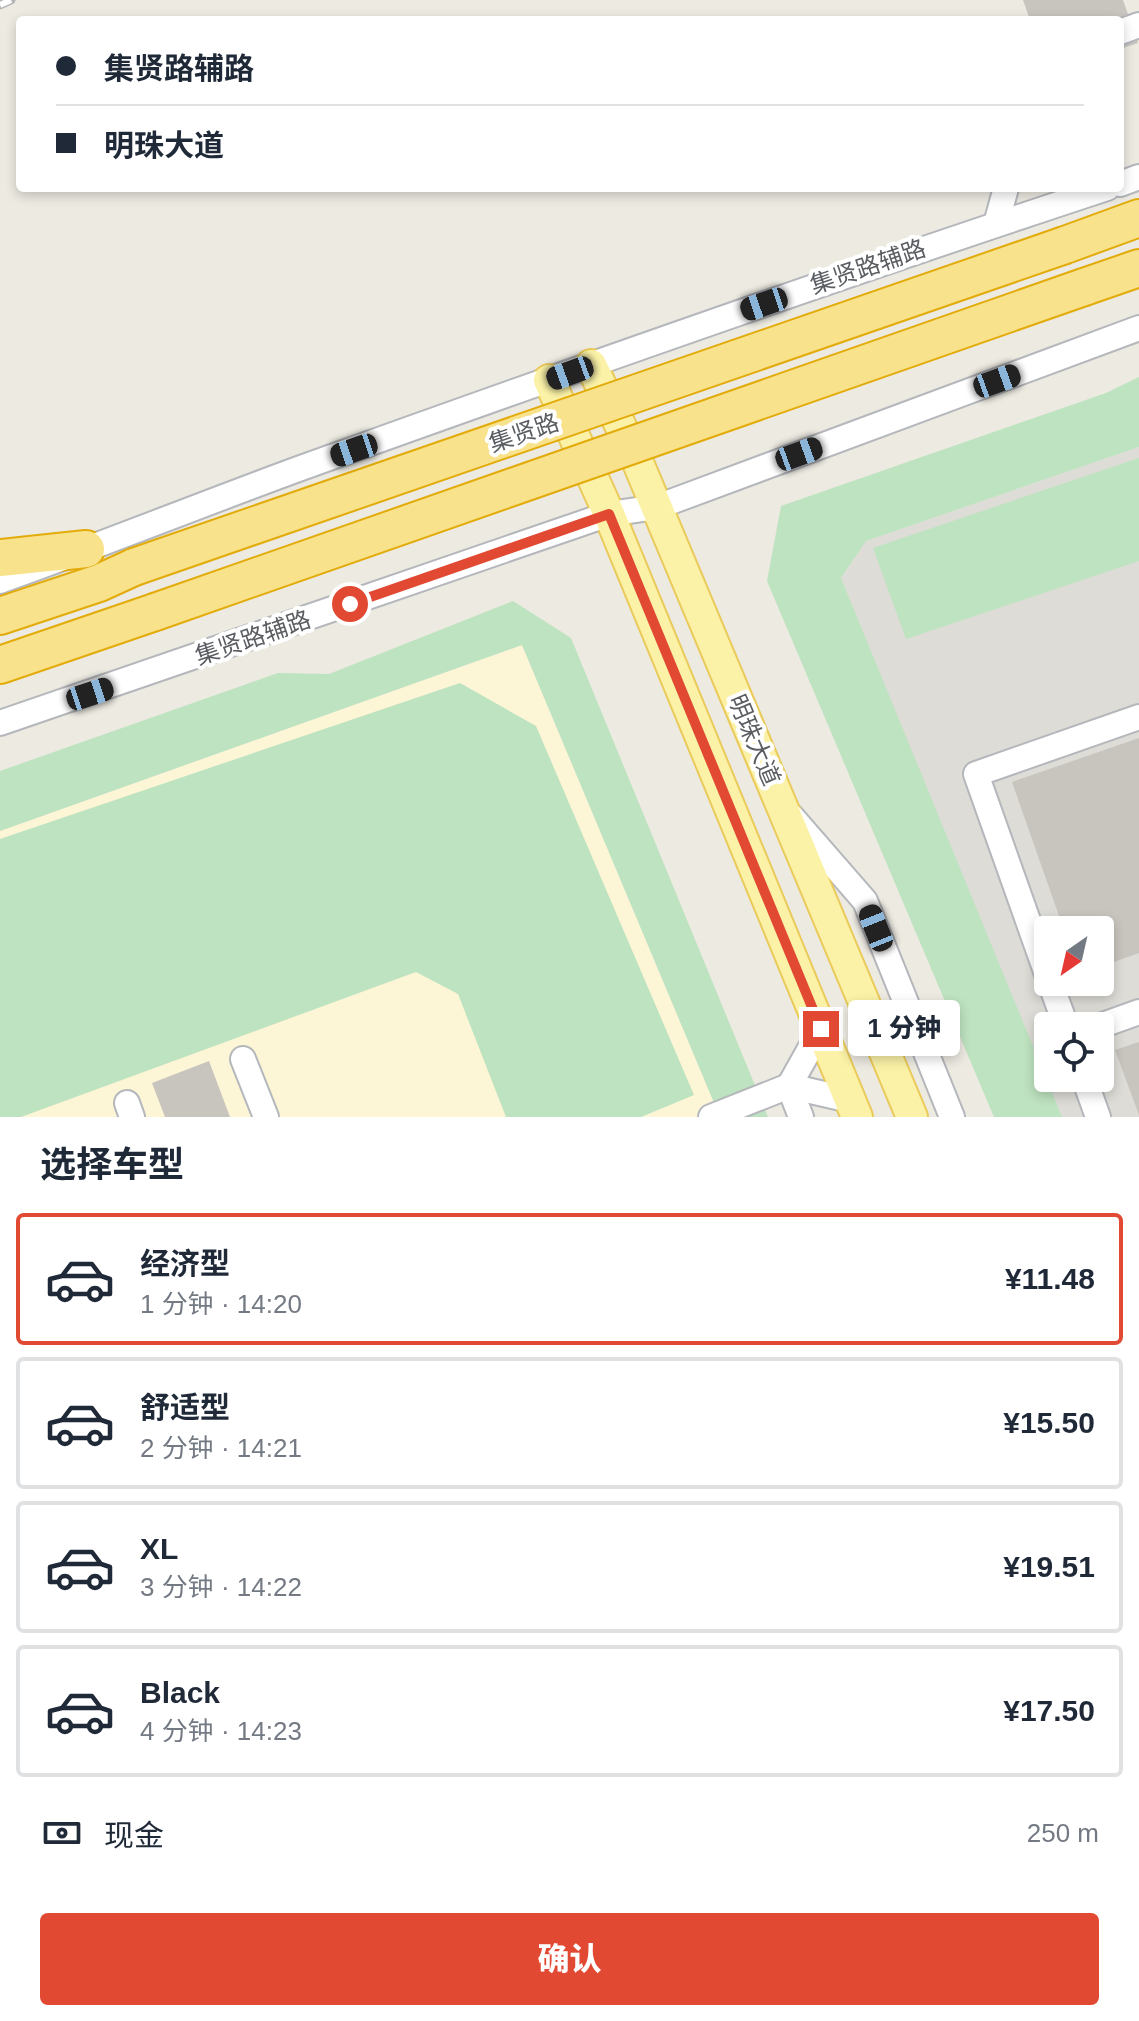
<!DOCTYPE html>
<html lang="zh">
<head>
<meta charset="utf-8">
<style>
	:root { --surface:#fff; --page:#f2f2f3; --text:#1f2937; --muted:#747a83; --line:#e0e1e3; --accent:#e14932 }
	body { margin:0; font-family:Arial,"Noto Sans SC",sans-serif; background:var(--page); color:var(--text); height:100vh; display:flex; flex-direction:column; font-size:30px; white-space:nowrap }
	* { box-sizing:border-box; margin:0 }
	p { font-size:26px; color:var(--muted) }
	.icon { flex:none; width:44px; height:44px; fill:none; stroke:currentColor; stroke-width:2; stroke-linecap:round; stroke-linejoin:round }
	.map { position:relative; height:1117px; overflow:hidden }
	.drawer { display:flex; flex-direction:column; background:var(--surface); flex:1 }
	.drawer>* { flex:none }
	.banner { position:absolute; left:16px; top:16px; width:1108px; height:176px; border-radius:8px; box-shadow:0 4px 12px #0003; display:grid; align-content:center; height:176px; padding:0 40px; background:var(--surface) }
	.needle { width:52px; rotate:214deg }
	.buttons { position:absolute; left:1034px; top:916px; display:grid; gap:16px }
	.buttons a { display:grid; place-items:center; width:80px; height:80px; border-radius:8px; background:var(--surface); box-shadow:0 4px 12px #0003; font-size:40px }
	.end { position:absolute; width:36px; height:36px; margin:-18px; border:10px solid #e14932; background:#fff; box-shadow:0 0 0 4px #fff }
	.from { border-radius:50% }
	.bubble { position:absolute; height:56px; border-radius:8px; background:var(--surface); box-shadow:0 4px 12px #0003; font-size:26px; font-weight:800; line-height:56px; text-align:center }
	.car { position:absolute; width:24px; height:48px; margin:-24px -12px; border-radius:10px; box-shadow:0 0 6px 2px #0007; background:linear-gradient(#222 24%,#8ab4d8 0 40%,#222 0 76%,#8ab4d8 0 86%,#222 0) }
	.banner b { display:flex; align-items:center; gap:28px; height:76px; font-size:30px }
	.banner b+b { border-top:2px solid var(--line) }
	.banner i { width:20px; height:20px; background:var(--text) }
	ul { padding:0; list-style:none }
	li { display:flex; align-items:center; gap:24px; height:132px; margin:0 16px 12px; padding:0 24px; border:4px solid var(--line); border-radius:8px }
	li div { flex:1 }
	li b { display:block; font-size:30px }
	li em { font-style:normal; font-weight:800 }
	li.selected { border-color:var(--accent) }
	li>.icon { width:72px; height:72px; stroke-width:1.5 }
	h2 { padding:0 40px; font-size:36px; line-height:96px }
	.pay { display:flex; align-items:center; gap:20px; height:88px; padding:0 40px; font-size:30px }
	.pay p { margin-inline-start:auto }
	.cta { display:flex; gap:16px; margin-top:auto; padding:16px 40px }
	.cta a { flex:1; height:92px; border-radius:8px; background:var(--accent); color:#fff; font-size:32px; font-weight:800; line-height:92px; text-align:center }
	.map>svg:first-child { display:block }
</style>
</head>
<body>
<div class="map">
<svg width="1139" height="1117" viewBox="0 0 1139 1117">
	<rect width="100%" height="100%" fill="#eceae1"/>
	<!-- commercial -->
	<path fill="#fcf5d6" d="M522 645 720 1117H0V831Z"/>
	<!-- industrial -->
	<path fill="#dddcd6" fill-rule="evenodd" d="M1139 447V1117H1058L841 578 866 541ZM1048 930H1100V982H1048ZM1048 1026H1100V1078H1048Z"/>
	<!-- green -->
	<g fill="#bee3c0">
		<path d="M1139 377V447L866 541 841 578 1062 1117H994L767 581 781 506 1106 393Z"/>
		<path d="M1139 458V561L906 639 873 548Z"/>
		<path d="M513 601 571 638 768 1117H720L522 645 0 831V771L278 673 329 674Z"/>
		<path d="M460 683 536 726 694 1095 641 1117H506L458 994 416 972 21 1117H0V839Z"/>
	</g>
	<!-- building -->
	<g fill="#c8c4be">
		<path d="M1023 0H1123L1138 43 1120 49V20H1030Z"/>
		<path d="M1139 738V953L1100 967V930H1064L1012 782Z"/>
		<path d="M1139 1042V1115L1115 1050Z"/>
		<path d="M209 1061 230 1117H165L152 1083Z"/>
	</g>
	<g fill="none" stroke-linecap="round" stroke-linejoin="round">
		<!-- minor casing -->
		<g stroke="#b4b7bb" stroke-width="28">
			<g id="minor">
				<path d="M1120 32 1139 25"/>
				<path d="M1120 184 1139 177"/>
				<path d="M996 224 1006 188"/>
				<path d="M0 581C101 545 200 505 301 468 568 372 836 277 1107 188"/>
				<path d="M0 723 609 514 657 507 1139 328"/>
				<path d="M791 816 865 901 952 1117"/>
				<path d="M1048 977 976 774 1139 717"/>
				<path d="M1050 982 1066 1026"/>
				<path d="M1100 1026 1139 1012"/>
				<path d="M243 1059 266 1117"/>
				<path d="M1084 1078 1098 1117"/>
				<path d="M127 1103 132 1117"/>
				<path d="M711 1117 789 1086 850 1100"/>
				<path d="M801 1117 789 1086 821 1029"/>
			</g>
		</g>
		<!-- major casing -->
		<g stroke="#eaca5b" stroke-width="34">
			<g id="major">
				<path d="M591 365 636 458 912 1117"/>
				<path d="M549 380 609 514 857 1117"/>
			</g>
		</g>
		<!-- highway casing -->
		<g stroke="#e3ab0a" stroke-width="40">
			<g id="highway">
				<path d="M1065 245 1139 218"/>
				<path d="M1084 287 1139 268"/>
				<path d="M0 558 86 549"/>
				<path d="M0 616 99 583 134 567"/>
				<path d="M0 665 155 612"/>
			</g>
		</g>
		<!-- minor -->
		<use href="#minor" stroke="#fff" stroke-width="24"/>
		<!-- major -->
		<use href="#major" stroke="#fbf2a7" stroke-width="30"/>
		<!-- highway -->
		<use href="#highway" stroke="#f8e28c" stroke-width="36"/>
		<!-- rail casing -->
		<g stroke="#b2b3b3" stroke-width="9">
			<path id="rail" d="M0 5 11 0"/>
		</g>
		<!-- rail -->
		<use href="#rail" stroke="#fff" stroke-width="6" stroke-dasharray="18" stroke-linecap="butt"/>
		<!-- highway-bridge casing -->
		<g stroke="#e3ab0a" stroke-width="40" stroke-linecap="butt">
			<g id="highway-bridge">
				<path d="M134 567 1065 245"/>
				<path d="M155 612 1084 287"/>
			</g>
		</g>
		<!-- highway-bridge -->
		<use href="#highway-bridge" stroke="#f8e28c" stroke-width="36"/>
	</g>
	<g fill="none" stroke-linecap="round" stroke-linejoin="round">
		<!-- route -->
		<path stroke="#e14932" stroke-width="10" d="M350 604 609 514 821 1029"/>
	</g>
	<g text-anchor="middle" stroke-width="8" stroke-linejoin="round" paint-order="stroke">
		<!-- street labels -->
		<g font-size="24" fill="#5a5d61" stroke="#fff">
			<text transform="translate(868 267) rotate(-19)" y="8">集贤路辅路</text>
			<text transform="translate(524 433) rotate(-19)" y="8">集贤路</text>
			<text transform="translate(253 638) rotate(-19)" y="8">集贤路辅路</text>
			<text transform="translate(754 740) rotate(67)" y="8">明珠大道</text>
		</g>
	</g>
</svg>
<div class="buttons">
<a><svg class="needle" viewBox="-14 -14 28 28"><path d="M0-13l5 13h-10z" fill="#e53935"/><path d="M0 13l5-13h-10z" fill="#747a83"/></svg></a>
<a><svg class="icon" aria-label="locate" viewBox="0 0 24 24"><circle cx="12" cy="12" r="6"/><path d="M12 2v4M12 18v4M2 12h4M18 12h4"/></svg></a>
</div>
<i class="end from" style="left:350px;top:604px"></i>
<i class="end" style="left:821px;top:1029px"></i>
<div class="bubble" style="left:848px;top:1000px;width:112px">1 分钟</div>
<i class="car" style="left:764px;top:304px;rotate:251deg"></i>
<i class="car" style="left:570px;top:373px;rotate:250deg"></i>
<i class="car" style="left:997px;top:381px;rotate:70deg"></i>
<i class="car" style="left:354px;top:450px;rotate:251deg"></i>
<i class="car" style="left:799px;top:454px;rotate:70deg"></i>
<i class="car" style="left:90px;top:694px;rotate:72deg"></i>
<i class="car" style="left:876px;top:928px;rotate:338deg"></i>
<div class="banner">
<b><i class="from"></i>集贤路辅路</b>
<b><i></i>明珠大道</b>
</div>
</div>
<section class="drawer">
<h2>选择车型</h2>
<ul>
<li class="selected"><svg class="icon" aria-label="car" viewBox="0 0 24 24"><path d="M5 17H2v-5l4-1 3-4h7l3 4 3 1v5h-3M9 17h6M6 11h13"/><circle cx="7" cy="17" r="2"/><circle cx="17" cy="17" r="2"/></svg><div><b>经济型</b><p>1 分钟 · 14:20</p></div><em>¥11.48</em></li>
<li><svg class="icon" aria-label="car" viewBox="0 0 24 24"><path d="M5 17H2v-5l4-1 3-4h7l3 4 3 1v5h-3M9 17h6M6 11h13"/><circle cx="7" cy="17" r="2"/><circle cx="17" cy="17" r="2"/></svg><div><b>舒适型</b><p>2 分钟 · 14:21</p></div><em>¥15.50</em></li>
<li><svg class="icon" aria-label="car" viewBox="0 0 24 24"><path d="M5 17H2v-5l4-1 3-4h7l3 4 3 1v5h-3M9 17h6M6 11h13"/><circle cx="7" cy="17" r="2"/><circle cx="17" cy="17" r="2"/></svg><div><b>XL</b><p>3 分钟 · 14:22</p></div><em>¥19.51</em></li>
<li><svg class="icon" aria-label="car" viewBox="0 0 24 24"><path d="M5 17H2v-5l4-1 3-4h7l3 4 3 1v5h-3M9 17h6M6 11h13"/><circle cx="7" cy="17" r="2"/><circle cx="17" cy="17" r="2"/></svg><div><b>Black</b><p>4 分钟 · 14:23</p></div><em>¥17.50</em></li>
</ul>
<div class="pay"><svg class="icon" aria-label="cash" viewBox="0 0 24 24"><path d="M3 7h18v10H3z"/><circle cx="12" cy="12" r="2"/></svg>现金<p>250 m</p></div>
<div class="cta"><a>确认</a></div>
</section>
</body>
</html>
